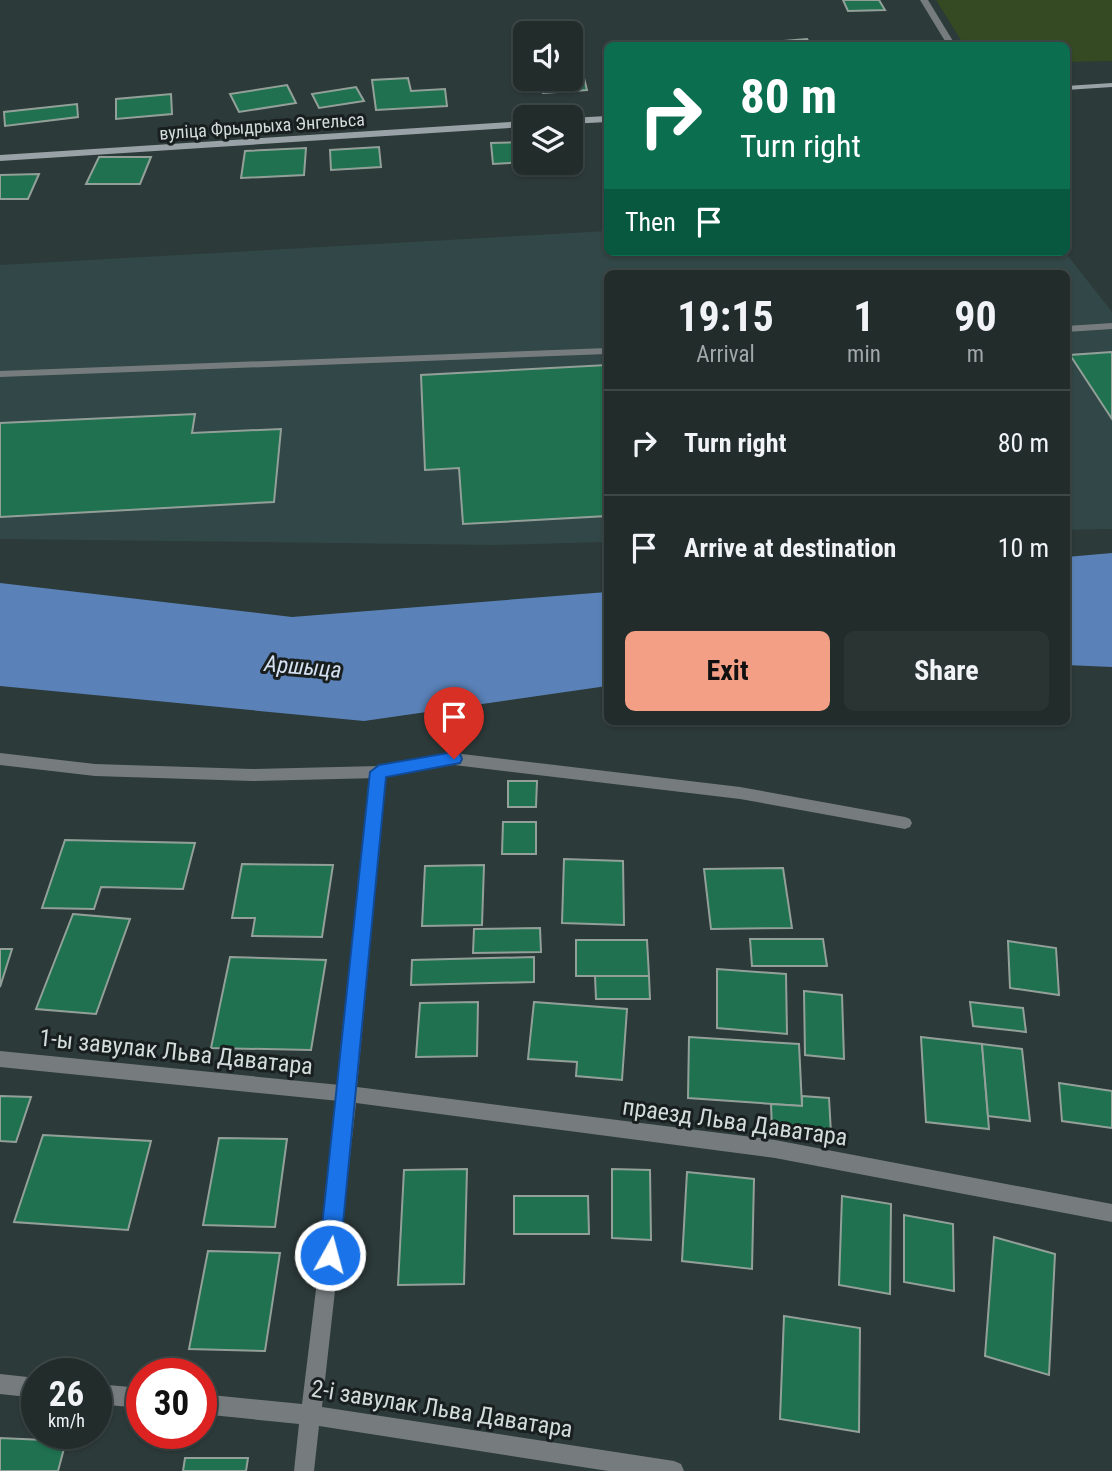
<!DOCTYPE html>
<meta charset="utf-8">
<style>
:root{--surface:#212c2b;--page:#293433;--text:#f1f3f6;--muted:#a2a7a9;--line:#3e4847;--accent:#f39f86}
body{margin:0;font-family:"Roboto Condensed",sans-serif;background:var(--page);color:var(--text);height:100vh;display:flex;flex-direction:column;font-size:26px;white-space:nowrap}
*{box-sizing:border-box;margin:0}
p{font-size:23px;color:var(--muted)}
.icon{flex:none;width:38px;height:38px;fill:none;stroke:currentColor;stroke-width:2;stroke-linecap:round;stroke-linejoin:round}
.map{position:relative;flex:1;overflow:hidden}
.side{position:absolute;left:604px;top:270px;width:466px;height:455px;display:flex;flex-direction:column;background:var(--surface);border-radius:10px;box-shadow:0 2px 5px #0004,0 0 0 2px var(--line)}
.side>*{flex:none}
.guide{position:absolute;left:604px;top:42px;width:466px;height:214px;border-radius:10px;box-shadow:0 2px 5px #0004,0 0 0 2px var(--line);background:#0b6e4f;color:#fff;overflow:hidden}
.controls{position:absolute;left:513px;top:21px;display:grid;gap:14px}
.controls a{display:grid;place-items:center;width:70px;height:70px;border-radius:10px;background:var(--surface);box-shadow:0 2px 5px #0004,0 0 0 2px var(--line);font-size:35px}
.speed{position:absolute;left:21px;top:1358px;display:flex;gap:14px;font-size:35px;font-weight:700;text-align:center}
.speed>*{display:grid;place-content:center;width:91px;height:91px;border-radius:50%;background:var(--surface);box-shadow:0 2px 5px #0004,0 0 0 2px var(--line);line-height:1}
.speed small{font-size:18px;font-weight:400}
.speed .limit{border:10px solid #d22;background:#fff;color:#111}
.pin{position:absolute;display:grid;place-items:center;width:60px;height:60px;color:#fff;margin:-72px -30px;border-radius:50% 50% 50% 0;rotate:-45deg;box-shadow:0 0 7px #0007}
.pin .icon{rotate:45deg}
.me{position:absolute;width:77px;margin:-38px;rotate:7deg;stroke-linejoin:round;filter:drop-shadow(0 0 5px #0008)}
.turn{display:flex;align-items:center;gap:24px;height:147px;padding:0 21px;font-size:32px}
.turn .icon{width:91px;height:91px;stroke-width:2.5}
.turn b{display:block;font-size:49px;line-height:60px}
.then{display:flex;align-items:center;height:66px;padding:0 21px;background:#0003;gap:14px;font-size:26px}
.eta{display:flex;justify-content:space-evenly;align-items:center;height:119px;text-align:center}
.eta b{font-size:42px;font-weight:700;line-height:49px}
.primary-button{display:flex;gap:14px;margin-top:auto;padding:14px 21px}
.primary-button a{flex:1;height:80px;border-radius:10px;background:var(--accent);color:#111;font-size:28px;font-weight:700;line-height:80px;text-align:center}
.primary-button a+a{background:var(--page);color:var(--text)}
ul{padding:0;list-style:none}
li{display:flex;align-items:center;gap:21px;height:105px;padding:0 21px;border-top:2px solid var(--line)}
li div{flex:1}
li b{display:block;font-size:26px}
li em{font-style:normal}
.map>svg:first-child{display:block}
.built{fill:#324747}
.green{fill:#354922}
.water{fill:#5a82b8}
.building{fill:#1f7150;stroke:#93a099;stroke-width:2}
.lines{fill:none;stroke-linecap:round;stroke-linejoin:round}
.lane{fill:#767c7e;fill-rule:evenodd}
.street{fill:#767c7e;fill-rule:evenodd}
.secondary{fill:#99a2a6;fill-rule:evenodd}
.route{fill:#1a73e8;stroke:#114b97;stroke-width:2}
.labels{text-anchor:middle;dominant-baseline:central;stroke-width:6;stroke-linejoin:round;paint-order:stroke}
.far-street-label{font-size:18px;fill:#d3dbdb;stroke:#191f1f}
.water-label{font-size:23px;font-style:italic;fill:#d6e2f2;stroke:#191f1f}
.near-street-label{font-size:24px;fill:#d3dbdb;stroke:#191f1f}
</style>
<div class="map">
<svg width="1112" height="1471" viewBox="0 0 1112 1471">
<rect width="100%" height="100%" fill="#2c3a39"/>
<path class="built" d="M607 231V252H1065L1112 312V529L1066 530V273H607V542L494 545 0 539V265Z"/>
<path class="green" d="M936 0H1112V61L1066 62V46L964 45Z"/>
<g class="water">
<path d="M1112 553V667L1066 665V557Z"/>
<path d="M0 583 292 617 607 592V686L364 721 0 686Z"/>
</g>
<g class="building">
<path d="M843 0H879L885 10 848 11Z"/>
<path d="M807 39 812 46 760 43Z"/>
<path d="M570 70H582L587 90 543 93 540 79H570Z"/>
<path d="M408 78 411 91 445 89 447 106 376 110 372 80Z"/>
<path d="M287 85 296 103 239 112 230 94Z"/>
<path d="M356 87 364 101 319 108 312 94Z"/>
<path d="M171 94 172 114 116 119V99Z"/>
<path d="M77 104 78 117 5 126 4 112Z"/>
<path d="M525 142V162L493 164 491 143Z"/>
<path d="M379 147 381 167 331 170 330 150Z"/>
<path d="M306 148 304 175 241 178 245 151Z"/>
<path d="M99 157H151L140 184H86Z"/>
<path d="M39 174 28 199H0V175Z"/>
<path d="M1112 352V419L1070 355Z"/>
<path d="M607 365V516L463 524 459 468 425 470 421 375Z"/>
<path d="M195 414 192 433 281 429 274 502 0 517V423Z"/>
<path d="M508 781H537L536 807H508Z"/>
<path d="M503 822H536V854H502Z"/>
<path d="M65 840 195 843 183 889 101 887 94 909 42 908Z"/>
<path d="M564 859 623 861 624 925 562 923Z"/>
<path d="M242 864 333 865 322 937 252 936 255 918H232Z"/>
<path d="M484 865 482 925 422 926 425 866Z"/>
<path d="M783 868 792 928 711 929 704 869Z"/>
<path d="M73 914 130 919 96 1014 36 1009Z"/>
<path d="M540 928 541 952 473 953 474 929Z"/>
<path d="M750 939H823L827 966H752Z"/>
<path d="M576 940H647L649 976H576Z"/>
<path d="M1008 941 1056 948 1059 995 1010 988Z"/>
<path d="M0 949H12L0 987Z"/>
<path d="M230 957 326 960 311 1050 211 1048Z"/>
<path d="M534 957V982L411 985 412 960Z"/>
<path d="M717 969 786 974 787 1034 717 1028Z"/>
<path d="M595 976H649L650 999H596Z"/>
<path d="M804 991 842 995 844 1059 805 1055Z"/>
<path d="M478 1002 477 1056 416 1057 420 1003Z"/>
<path d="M534 1002 627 1009 622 1080 576 1076 577 1062 528 1059Z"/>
<path d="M970 1002 1023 1008 1026 1032 973 1026Z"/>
<path d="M689 1037 799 1044 802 1106 688 1098Z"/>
<path d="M921 1037 982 1044 989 1129 926 1122Z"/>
<path d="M982 1044 1022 1049 1030 1121 988 1116Z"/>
<path d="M1059 1083 1112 1091V1128L1062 1121Z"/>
<path d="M0 1096 31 1097 16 1142 0 1141Z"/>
<path d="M802 1096 829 1098 831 1133 772 1129 771 1104 802 1106Z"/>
<path d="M43 1135 151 1141 128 1230 14 1222Z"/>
<path d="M219 1138 287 1139 275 1227 203 1225Z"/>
<path d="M467 1169 464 1284 398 1285 404 1170Z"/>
<path d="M612 1169 650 1170 651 1240 612 1238Z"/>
<path d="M687 1172 754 1179 752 1269 682 1261Z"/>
<path d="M514 1196H588L589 1234H514Z"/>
<path d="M842 1196 891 1204 890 1294 839 1285Z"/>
<path d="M904 1215 953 1224 954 1291 904 1282Z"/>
<path d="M994 1237 1055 1254 1049 1375 985 1356Z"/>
<path d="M208 1251 280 1253 265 1351 189 1349Z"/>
<path d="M784 1316 860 1328 859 1432 780 1419Z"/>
<path d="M0 1438 66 1441 58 1471H0Z"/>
<path d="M185 1458H248L246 1471H183Z"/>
</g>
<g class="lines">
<g class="lane">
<path d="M920 0H928L956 46H948Z"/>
<path d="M1112 323V329L1066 332V326Z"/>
<path d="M607 348V354L0 377V371Z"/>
<path d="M0 753 95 764 252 769 379 766 454 753 740 787 905 817 910 819 912 823 910 827 905 829 740 799 454 765 379 778 252 781 95 776 0 765Z"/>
</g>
<g class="street">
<path d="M379 766 384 768 386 772 357 1087 775 1140 1112 1204V1222L775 1158 356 1103 322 1407 674 1461 681 1464 684 1471H608L319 1426 314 1471H294L299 1424 201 1414V1394L302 1404 339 1101 0 1067V1051L340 1085 372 772 374 768Z"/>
<path d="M0 1374 37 1378V1398L0 1394Z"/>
<path d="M96 1384 142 1388V1408L96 1404Z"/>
</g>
<g class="secondary">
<path d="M1112 83V87L1066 90V86Z"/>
<path d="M607 116V122L570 124V118Z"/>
<path d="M525 121V127L0 161V155Z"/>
</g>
</g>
<path class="route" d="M454 752 460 754 462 759 460 763 386 777 340 1255 337 1262 330 1265 322 1262 319 1255 370 772 379 765Z"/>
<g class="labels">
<g class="far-street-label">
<text transform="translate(262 126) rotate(-4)">вуліца Фрыдрыха Энгельса</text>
</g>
<g class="water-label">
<text transform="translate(303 667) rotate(5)">Аршыца</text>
</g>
<g class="near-street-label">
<text transform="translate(176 1052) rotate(6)">1-ы завулак Льва Даватара</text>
<text transform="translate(735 1122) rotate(8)">праезд Льва Даватара</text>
<text transform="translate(442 1409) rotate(9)">2-і завулак Льва Даватара</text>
</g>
</g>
</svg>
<div class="controls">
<a><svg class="icon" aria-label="sound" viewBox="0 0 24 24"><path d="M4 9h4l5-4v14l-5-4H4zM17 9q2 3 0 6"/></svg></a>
<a><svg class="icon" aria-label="layers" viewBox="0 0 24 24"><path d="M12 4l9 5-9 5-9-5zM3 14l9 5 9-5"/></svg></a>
</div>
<div class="speed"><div>26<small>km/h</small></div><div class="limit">30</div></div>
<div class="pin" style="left:454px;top:759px;background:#d93025"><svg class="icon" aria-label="arrive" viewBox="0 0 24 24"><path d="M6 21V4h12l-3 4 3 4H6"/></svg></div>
<svg class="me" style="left:330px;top:1255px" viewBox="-20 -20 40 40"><circle r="17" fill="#1a73e8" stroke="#fff" stroke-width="3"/><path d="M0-11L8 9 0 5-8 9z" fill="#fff"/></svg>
<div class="guide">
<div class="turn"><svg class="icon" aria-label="right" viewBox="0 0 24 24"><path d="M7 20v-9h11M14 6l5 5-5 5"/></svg><div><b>80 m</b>Turn right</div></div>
<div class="then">Then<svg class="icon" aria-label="arrive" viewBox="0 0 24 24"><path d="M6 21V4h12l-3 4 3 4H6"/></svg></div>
</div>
<section class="side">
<div class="eta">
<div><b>19:15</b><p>Arrival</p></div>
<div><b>1</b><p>min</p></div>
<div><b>90</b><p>m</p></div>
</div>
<ul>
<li><svg class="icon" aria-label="right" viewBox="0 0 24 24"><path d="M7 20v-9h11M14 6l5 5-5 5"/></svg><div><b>Turn right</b></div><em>80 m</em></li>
<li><svg class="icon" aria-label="arrive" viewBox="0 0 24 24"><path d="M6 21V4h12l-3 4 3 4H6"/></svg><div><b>Arrive at destination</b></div><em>10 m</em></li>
</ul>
<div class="primary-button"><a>Exit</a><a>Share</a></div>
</section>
</div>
